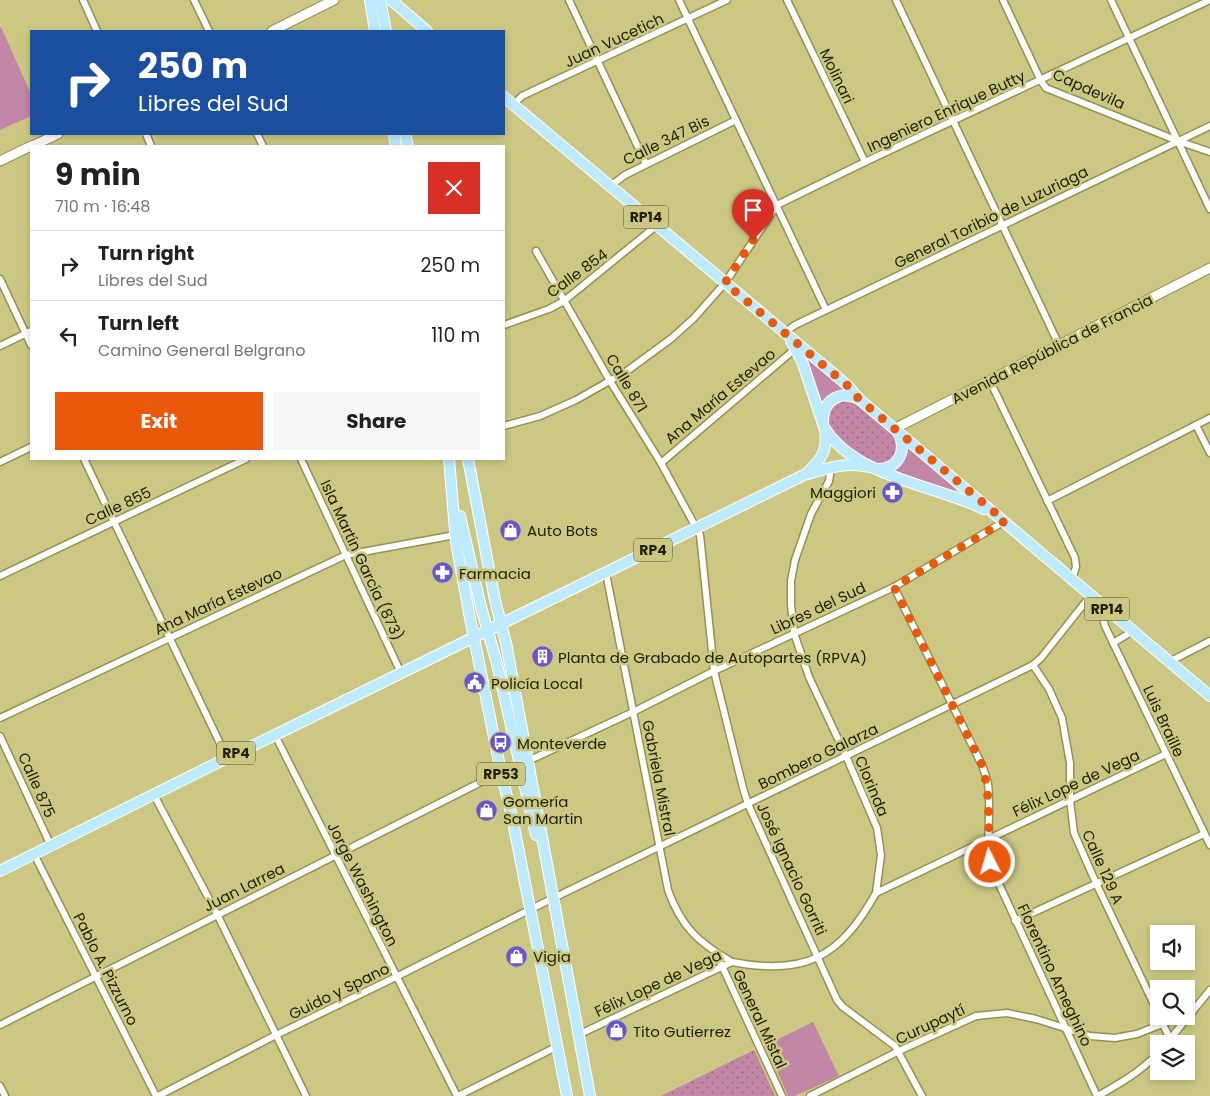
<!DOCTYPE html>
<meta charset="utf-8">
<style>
:root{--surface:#fff;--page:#f6f6f6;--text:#222;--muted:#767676;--line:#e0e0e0;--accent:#ea580c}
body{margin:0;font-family:Poppins,sans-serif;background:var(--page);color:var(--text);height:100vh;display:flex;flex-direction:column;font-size:19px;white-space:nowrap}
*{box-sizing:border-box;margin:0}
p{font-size:16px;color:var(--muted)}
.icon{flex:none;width:28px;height:28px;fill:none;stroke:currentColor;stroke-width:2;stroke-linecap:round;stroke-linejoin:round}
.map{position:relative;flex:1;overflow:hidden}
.drawer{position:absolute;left:30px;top:145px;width:475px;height:315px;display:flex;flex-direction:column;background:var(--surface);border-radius:0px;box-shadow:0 2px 8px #0003}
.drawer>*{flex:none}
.hud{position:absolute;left:30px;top:30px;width:475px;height:105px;border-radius:0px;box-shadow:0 2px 8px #0003;background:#1a4fa0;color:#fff;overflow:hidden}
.buttons{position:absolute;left:1150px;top:925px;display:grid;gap:10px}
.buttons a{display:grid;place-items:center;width:45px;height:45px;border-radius:0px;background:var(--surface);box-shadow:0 2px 8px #0003;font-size:25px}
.pin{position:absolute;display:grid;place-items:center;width:42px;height:42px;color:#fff;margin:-51px -21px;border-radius:50% 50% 50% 0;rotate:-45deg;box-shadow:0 0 5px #0007}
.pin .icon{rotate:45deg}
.me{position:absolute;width:55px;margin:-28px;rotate:355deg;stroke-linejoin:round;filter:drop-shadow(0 0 4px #0008)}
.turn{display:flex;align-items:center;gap:18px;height:105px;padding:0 25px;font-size:22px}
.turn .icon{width:65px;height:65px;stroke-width:2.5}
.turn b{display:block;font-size:35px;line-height:42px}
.round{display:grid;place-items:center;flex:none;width:52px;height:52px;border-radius:0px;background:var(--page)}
.headline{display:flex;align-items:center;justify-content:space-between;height:85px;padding:0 25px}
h1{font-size:30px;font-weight:700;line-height:38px}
.action{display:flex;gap:10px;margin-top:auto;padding:10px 25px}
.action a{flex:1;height:58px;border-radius:0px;background:var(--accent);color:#fff;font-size:20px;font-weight:700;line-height:58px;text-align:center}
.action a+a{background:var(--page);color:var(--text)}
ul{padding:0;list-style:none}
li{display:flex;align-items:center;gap:15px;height:70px;padding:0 25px;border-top:1px solid var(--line)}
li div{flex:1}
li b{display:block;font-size:19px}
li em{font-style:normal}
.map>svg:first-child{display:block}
.grass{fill:#c286a7}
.park{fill:url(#park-dots)}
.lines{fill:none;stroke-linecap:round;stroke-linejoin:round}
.minor-casing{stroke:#95914e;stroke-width:9}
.secondary-casing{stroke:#95914e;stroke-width:11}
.primary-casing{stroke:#fff;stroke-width:12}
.minor{stroke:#fff;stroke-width:6}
.secondary{stroke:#fff;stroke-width:9}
.primary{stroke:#bdeafc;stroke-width:10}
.route{stroke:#ea580c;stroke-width:9;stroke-dasharray:0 16.2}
.labels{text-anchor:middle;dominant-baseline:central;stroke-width:5;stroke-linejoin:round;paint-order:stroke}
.shield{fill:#ccc884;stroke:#54522a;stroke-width:1}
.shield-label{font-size:14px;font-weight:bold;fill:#211f03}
.street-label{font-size:15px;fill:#211f03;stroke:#ccc884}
.poi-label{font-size:15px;fill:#211f03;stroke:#ccc884;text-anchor:start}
</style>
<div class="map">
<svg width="1210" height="1096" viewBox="0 0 1210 1096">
<defs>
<pattern id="park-dots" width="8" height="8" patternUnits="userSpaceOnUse" patternTransform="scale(1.25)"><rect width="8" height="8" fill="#c286a7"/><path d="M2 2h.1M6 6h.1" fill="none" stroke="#9d6d86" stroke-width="1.8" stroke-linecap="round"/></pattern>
</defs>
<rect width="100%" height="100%" fill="#ccc884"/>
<g class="grass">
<path d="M1 27 31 94V116L0 130V28Z"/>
<path d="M809 359 846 390 824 406 807 363V360Z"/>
<path d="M907 446 956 489 954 493 889 470Z"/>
<path d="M813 1022 839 1076 795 1096H788L766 1045Z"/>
</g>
<g class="park">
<path d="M840 401H852L896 436 898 452 891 462C888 463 884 465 880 465 870 466 860 456 853 450 838 439 809 415 840 401Z"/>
<path d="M754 1050 775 1096H661Z"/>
</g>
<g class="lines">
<defs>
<g id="minor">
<path d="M83 0 97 31"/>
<path d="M194 0 209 31"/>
<path d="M569 0 646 164"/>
<path d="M679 0 826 310"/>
<path d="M787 0 865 162"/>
<path d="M896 0 1059 345"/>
<path d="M1003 0 1041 81 1046 88 1178 141 1210 152"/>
<path d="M1111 0 1210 209"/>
<path d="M513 105 522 96 727 0"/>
<path d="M146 134 151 146"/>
<path d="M257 134 263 146"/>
<path d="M609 187 625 175 736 120"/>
<path d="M536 251 610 381 661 463 700 535 714 671 743 788 748 804 837 1000 843 1007 895 1046 922 1096"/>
<path d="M0 279 31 345"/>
<path d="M504 325 549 309 564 301 656 226"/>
<path d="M784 333 795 325 1210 126"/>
<path d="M0 346 31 331"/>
<path d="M990 381 1075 558 1076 567 1072 579"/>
<path d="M1196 425 1210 453"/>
<path d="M504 426 540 416 576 400 627 371 672 338 694 318 725 283 777 205 865 162 1210 0"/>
<path d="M84 459 227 758"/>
<path d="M301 459 401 673"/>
<path d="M0 462 31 447"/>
<path d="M661 463 795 349"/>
<path d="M831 468 829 481 811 514 795 560 791 581V605L794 633 809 677 846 756 877 828 881 855 876 893"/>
<path d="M1047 501 1210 418"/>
<path d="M606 573 668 890C681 927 699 943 732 962"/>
<path d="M0 576 246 459"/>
<path d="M894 587 982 765C984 771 987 778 988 784 992 813 984 843 993 871L1097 1096"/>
<path d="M1103 605 1102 615 1105 626 1210 845"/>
<path d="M1113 643 1133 631"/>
<path d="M1169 662 1210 641"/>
<path d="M1033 665 1049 689 1062 718 1070 763V800L1074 833 1096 883 1159 1015"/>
<path d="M0 718 346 555 455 535"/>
<path d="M275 735 457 1096"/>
<path d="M0 736 51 846"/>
<path d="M528 761 633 712 714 671 894 587 1005 521"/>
<path d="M154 795 217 914 306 1096"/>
<path d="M34 854 156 1096"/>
<path d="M1015 921 1204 834"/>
<path d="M716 953 782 1096"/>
<path d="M1162 1022 1170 1039"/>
<path d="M0 1025 501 772"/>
<path d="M578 1035 732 962C806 976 840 957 876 893L1166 754"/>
<path d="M1166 1044 1210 990"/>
<path d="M0 1086 5 1096"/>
<path d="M158 1096 276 1035 396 977 531 909 1033 665 1041 658 1091 595"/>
<path d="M458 1096 558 1046"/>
<path d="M810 1096 899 1051 976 1016 1007 1013 1036 1019 1090 1036 1115 1038 1137 1034 1182 1016"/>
<path d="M1098 1096C1119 1084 1142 1071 1159 1052"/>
</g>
<g id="secondary">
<path d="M272 31 334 0"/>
<path d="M32 146 58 134"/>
<path d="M0 161 31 146"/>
<path d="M894 429 1210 268"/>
</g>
<g id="primary">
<path d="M370 0 375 31"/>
<path d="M380 0 386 31"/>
<path d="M391 0 427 31"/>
<path d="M504 97 815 358 847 385 859 399 1210 696"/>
<path d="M394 134 396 146"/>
<path d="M405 134 408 146"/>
<path d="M791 341 802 361 824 427C854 477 935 485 984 509"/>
<path d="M823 421C823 400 840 390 859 399"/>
<path d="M449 459 456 542 469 613 501 772 512 817 567 1096"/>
<path d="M468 459 495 600 506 643 590 1096"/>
<path d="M878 469C898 469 907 451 899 434"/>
<path d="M807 473C822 459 828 450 825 429"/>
<path d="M460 516 481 607 496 660 536 835"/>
<path d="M0 871 227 758 275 735 804 475C826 469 846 461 869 467"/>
</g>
</defs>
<use href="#minor" class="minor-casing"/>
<use href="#secondary" class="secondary-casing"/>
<use href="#primary" class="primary-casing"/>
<use href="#minor" class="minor"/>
<use href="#secondary" class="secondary"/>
<use href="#primary" class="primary"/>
</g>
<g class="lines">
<path class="route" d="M753 240 725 283 847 385 859 399 871 409 1005 521 894 587 982 765C992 798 987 829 990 862"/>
</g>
<defs>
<symbol id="pharmacy-disc" viewBox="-11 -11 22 22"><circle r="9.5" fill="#6755ce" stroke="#ccc884"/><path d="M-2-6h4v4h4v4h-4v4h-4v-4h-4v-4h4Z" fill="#fff"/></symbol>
<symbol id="shop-disc" viewBox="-11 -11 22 22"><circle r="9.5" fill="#6755ce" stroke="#ccc884"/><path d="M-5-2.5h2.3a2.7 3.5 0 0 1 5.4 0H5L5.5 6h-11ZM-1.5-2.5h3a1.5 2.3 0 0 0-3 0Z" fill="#fff"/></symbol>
<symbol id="building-disc" viewBox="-11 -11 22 22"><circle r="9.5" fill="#6755ce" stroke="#ccc884"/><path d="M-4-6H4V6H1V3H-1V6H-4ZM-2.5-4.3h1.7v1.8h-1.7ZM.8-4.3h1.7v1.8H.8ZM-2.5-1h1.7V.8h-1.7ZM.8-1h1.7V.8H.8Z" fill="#fff"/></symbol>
<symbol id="civic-disc" viewBox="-11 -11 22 22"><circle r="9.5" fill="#6755ce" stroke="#ccc884"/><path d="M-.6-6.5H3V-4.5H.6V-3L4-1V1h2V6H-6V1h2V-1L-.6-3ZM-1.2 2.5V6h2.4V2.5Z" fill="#fff"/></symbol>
<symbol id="bus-disc" viewBox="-11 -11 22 22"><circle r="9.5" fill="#6755ce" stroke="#ccc884"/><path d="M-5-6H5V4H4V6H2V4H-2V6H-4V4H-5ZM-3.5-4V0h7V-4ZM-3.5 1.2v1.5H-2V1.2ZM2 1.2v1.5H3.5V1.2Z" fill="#fff"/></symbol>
</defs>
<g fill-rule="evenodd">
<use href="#pharmacy-disc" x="880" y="480" width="25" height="25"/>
<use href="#shop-disc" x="498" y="518" width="25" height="25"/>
<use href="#pharmacy-disc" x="430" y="560" width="25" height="25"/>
<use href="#building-disc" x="530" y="644" width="25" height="25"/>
<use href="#civic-disc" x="462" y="670" width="25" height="25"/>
<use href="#bus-disc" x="488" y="730" width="25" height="25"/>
<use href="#shop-disc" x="474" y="798" width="25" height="25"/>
<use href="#shop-disc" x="504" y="944" width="25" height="25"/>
<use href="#shop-disc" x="604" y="1018" width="25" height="25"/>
</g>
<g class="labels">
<g class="shield">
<rect x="623.5" y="205.5" width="45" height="23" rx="4"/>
<rect x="634" y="538.5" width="38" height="23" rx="4"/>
<rect x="1084.5" y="597.5" width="45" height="23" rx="4"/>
<rect x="217" y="741.5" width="38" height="23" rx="4"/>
<rect x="477" y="762.5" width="48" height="23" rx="4"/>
</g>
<g class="shield-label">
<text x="646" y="217">RP14</text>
<text x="653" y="550">RP4</text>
<text x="1107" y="609">RP14</text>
<text x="236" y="753">RP4</text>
<text x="501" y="774">RP53</text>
</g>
<g class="street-label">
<text transform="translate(614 40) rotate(-25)">Juan Vucetich</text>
<text transform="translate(837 76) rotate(64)">Molinari</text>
<text transform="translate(1089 89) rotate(24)">Capdevila</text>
<text transform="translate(946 111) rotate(-25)">Ingeniero Enrique Butty</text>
<text transform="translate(666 140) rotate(-26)">Calle 347 Bis</text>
<text transform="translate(991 217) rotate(-26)">General Toribio de Luzuriaga</text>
<text transform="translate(577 273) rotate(-36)">Calle 854</text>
<text transform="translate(1052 349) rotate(-27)">Avenida República de Francia</text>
<text transform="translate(627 383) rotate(59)">Calle 871</text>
<text transform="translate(720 396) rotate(-40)">Ana María Estevao</text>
<text transform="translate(118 506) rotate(-25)">Calle 855</text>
<text transform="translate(362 560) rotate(65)">Isla Martín García (873)</text>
<text transform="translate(218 601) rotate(-25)">Ana María Estevao</text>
<text transform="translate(818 608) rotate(-25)">Libres del Sud</text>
<text transform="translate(1164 721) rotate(65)">Luis Braille</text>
<text transform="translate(818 756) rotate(-26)">Bombero Galarza</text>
<text transform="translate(659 778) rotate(79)">Gabriela Mistral</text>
<text transform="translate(1076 783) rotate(-25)">Félix Lope de Vega</text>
<text transform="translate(37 785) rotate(66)">Calle 875</text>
<text transform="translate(872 786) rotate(67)">Clorinda</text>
<text transform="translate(1103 867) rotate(66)">Calle 129 A</text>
<text transform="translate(792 869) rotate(65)">José Ignacio Gorriti</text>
<text transform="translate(363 884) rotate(63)">Jorge Washington</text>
<text transform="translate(244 887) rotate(-27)">Juan Larrea</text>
<text transform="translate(106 969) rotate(63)">Pablo A. Pizzurno</text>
<text transform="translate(1055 975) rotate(65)">Florentino Ameghino</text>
<text transform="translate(658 983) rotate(-25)">Félix Lope de Vega</text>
<text transform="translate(339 991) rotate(-26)">Guido y Spano</text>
<text transform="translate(760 1019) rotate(65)">General Mistal</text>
<text transform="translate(930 1024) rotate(-25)">Curupaytí</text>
</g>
<g class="poi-label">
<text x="876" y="492" text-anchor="end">Maggiori</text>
<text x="527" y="530">Auto Bots</text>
<text x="459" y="573">Farmacia</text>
<text x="558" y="657">Planta de Grabado de Autopartes (RPVA)</text>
<text x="491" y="683">Policía Local</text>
<text x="517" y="743">Monteverde</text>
<text x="503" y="801">Gomería<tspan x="503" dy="17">San Martin</tspan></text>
<text x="533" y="956">Vigia</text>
<text x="633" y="1031">Tito Gutierrez</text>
</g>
</g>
</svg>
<div class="buttons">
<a><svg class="icon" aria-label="sound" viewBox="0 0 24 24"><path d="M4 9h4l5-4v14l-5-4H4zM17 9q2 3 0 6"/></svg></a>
<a><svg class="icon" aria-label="search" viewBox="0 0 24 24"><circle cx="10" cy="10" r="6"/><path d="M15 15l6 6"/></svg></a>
<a><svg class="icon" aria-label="layers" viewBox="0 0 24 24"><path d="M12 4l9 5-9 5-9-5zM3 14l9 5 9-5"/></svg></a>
</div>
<div class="pin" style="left:753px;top:240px;background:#d93025"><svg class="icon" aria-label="arrive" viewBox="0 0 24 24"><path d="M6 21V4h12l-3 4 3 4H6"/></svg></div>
<svg class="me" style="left:990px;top:862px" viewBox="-20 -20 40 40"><circle r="17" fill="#ea580c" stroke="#fff" stroke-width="3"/><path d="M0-11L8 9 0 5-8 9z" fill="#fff"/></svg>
<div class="hud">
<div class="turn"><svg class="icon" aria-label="right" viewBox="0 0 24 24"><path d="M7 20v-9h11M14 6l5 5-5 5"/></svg><div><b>250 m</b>Libres del Sud</div></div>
</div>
<section class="drawer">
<div class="headline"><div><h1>9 min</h1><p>710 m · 16:48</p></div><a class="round" style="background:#d93025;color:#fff"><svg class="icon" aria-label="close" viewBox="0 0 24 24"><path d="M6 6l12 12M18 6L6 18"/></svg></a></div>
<ul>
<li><svg class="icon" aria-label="right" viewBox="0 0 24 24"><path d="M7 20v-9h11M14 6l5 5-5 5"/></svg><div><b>Turn right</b><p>Libres del Sud</p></div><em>250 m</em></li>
<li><svg class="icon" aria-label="left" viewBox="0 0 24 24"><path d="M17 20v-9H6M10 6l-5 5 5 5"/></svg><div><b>Turn left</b><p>Camino General Belgrano</p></div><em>110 m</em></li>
</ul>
<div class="action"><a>Exit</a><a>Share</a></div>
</section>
</div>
